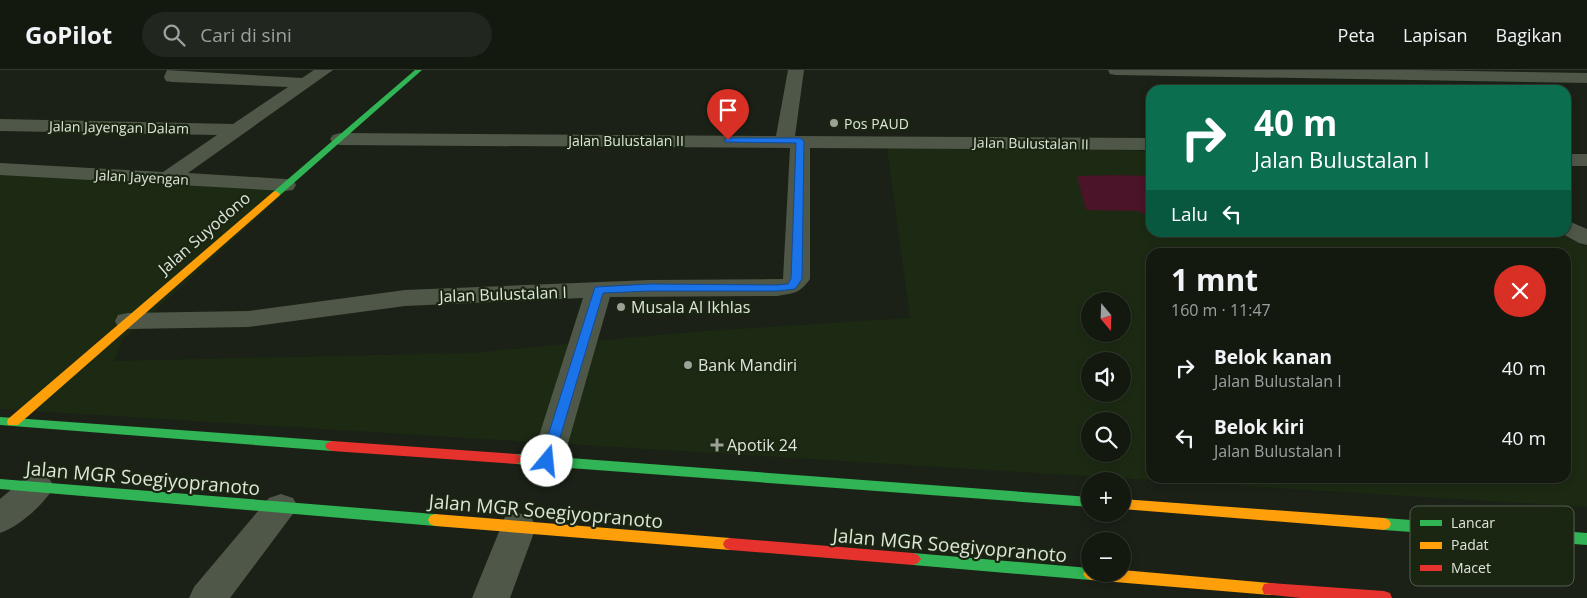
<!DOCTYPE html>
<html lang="id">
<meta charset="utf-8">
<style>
:root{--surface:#141910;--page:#21261e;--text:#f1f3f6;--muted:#9da09f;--line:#333830}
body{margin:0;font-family:"Open Sans",sans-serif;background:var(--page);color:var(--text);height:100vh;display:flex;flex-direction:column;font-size:19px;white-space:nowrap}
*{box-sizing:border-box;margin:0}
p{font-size:16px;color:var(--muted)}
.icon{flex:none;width:28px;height:28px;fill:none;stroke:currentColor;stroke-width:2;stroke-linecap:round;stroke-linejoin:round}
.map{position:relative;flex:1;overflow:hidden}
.sheet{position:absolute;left:1146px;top:178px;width:425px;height:235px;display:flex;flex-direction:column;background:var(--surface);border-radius:15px;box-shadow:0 2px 8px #0003,0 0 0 1px var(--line)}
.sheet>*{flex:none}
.guide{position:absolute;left:1146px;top:15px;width:425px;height:152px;border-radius:15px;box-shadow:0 2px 8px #0003,0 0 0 1px var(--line);background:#0b6e4f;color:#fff;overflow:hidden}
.needle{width:32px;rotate:161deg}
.tools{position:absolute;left:1081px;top:222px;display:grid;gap:10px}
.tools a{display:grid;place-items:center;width:50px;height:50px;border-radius:50%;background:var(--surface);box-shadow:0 2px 8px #0003,0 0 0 1px var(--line);font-size:25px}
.pin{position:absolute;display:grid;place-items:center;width:42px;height:42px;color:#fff;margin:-51px -21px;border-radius:50% 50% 50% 0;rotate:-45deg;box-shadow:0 0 5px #0007}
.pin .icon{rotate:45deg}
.me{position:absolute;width:55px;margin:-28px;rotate:17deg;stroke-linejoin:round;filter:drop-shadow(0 0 4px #0008)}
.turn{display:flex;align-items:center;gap:18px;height:105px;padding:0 25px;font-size:22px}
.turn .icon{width:65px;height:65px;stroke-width:2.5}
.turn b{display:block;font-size:35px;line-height:42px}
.then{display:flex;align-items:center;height:48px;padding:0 25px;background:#0003;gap:10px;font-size:19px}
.round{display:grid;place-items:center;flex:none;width:52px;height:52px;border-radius:26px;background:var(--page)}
.overview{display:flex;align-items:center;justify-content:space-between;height:85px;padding:0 25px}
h1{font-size:30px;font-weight:700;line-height:38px}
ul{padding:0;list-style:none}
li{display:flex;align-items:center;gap:15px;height:70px;padding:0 25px}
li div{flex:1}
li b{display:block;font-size:19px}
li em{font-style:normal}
header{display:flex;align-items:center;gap:30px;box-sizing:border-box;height:70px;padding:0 25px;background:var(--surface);border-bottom:1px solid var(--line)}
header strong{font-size:24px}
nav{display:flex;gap:28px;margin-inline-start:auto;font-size:18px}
.search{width:350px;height:45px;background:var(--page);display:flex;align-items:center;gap:12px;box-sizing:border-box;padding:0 18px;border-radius:28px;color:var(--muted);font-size:19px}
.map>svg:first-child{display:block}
.built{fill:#1c2a13;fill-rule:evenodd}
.green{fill:#4b1428}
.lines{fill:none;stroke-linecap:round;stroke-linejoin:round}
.street{fill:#4f5848;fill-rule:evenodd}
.fast{fill:#30b455;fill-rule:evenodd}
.slow{fill:#ff9f0a;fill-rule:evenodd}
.jam{fill:#e5322d;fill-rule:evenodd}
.route{fill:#1a73e8;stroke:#114b97}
.poi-dot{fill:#9aa195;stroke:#1a2512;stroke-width:2}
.labels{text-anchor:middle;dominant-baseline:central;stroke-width:4.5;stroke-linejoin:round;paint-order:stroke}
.far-poi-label{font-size:14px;fill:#dee6da;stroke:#1a2512;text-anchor:start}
.far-street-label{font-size:14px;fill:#dee6da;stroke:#1a2512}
.street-label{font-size:16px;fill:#dee6da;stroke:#1a2512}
.poi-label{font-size:16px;fill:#dee6da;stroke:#1a2512;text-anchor:start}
.near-street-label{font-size:19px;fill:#dee6da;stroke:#1a2512}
.key{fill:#1a2512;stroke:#555f4e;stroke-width:1}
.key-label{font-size:14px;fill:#dee6da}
</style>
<header>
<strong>GoPilot</strong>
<div class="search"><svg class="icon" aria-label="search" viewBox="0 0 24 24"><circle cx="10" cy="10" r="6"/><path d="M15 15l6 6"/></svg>Cari di sini</div>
<nav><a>Peta</a><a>Lapisan</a><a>Bagikan</a></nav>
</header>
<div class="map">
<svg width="1587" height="528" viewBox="0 0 1587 528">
<rect width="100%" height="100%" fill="#1b2116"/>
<path class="built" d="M887 77 1151 81V162L1559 163 1587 177V437L0 339V103L289 119 122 270 114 291 472 283 690 262 910 248ZM1151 182H1566V408H1151ZM1090 231H1122V264H1090ZM1090 291H1122V324H1090ZM1090 351H1122V384H1090Z"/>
<path class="green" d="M1117 105 1151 106V146L1138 141 1086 140 1077 106Z"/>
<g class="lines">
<g class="street">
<path d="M167 0 302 8 314 0H333L188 103 285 109 293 110 296 115 293 120 285 121 0 105V93L163 102 217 65 0 61V49L233 54 288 17 172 12 166 11 164 7Z"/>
<path d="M788 0H804L795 66 1151 68V80L810 78V209C799 224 794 223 777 226L610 227 563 391 559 399 547 403 535 399 531 391 583 228 405 236 248 257 128 259 118 257 115 251 118 245 128 243 248 241 405 220 650 210 783 209 790 78 340 75 333 73 330 69 333 65 340 63 776 66Z"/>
<path d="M1108 0H1412L1587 3V13L1116 5 1110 4Z"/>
<rect x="1566" y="84" width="21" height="12"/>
<path d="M1566 150 1587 159V175L1579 173 1559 162H1566Z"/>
<path d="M37 404 49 408 54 417C44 434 19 457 0 463V429L25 408Z"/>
<path d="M281 424 293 428 298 437 230 528H189L194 517 269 428Z"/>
<path d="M518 443 531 447 536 457 510 528H472L505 447Z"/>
</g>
<g class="fast">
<path d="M415 0H422L279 126H273V122Z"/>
<path d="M0 347 332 371 337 373 339 376 337 379 332 381 0 355Z"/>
<path d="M516 384 1090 427V437L516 394 511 392 509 389 511 386Z"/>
<path d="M0 409 435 444 440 446 442 450 440 454 435 456 0 419Z"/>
<path d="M1384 448 1587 463V475L1384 460 1379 458 1377 454 1379 450Z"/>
<path d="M913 483 1090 498V504H1098L1095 508 1090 510 913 495 908 493 905 489 908 485Z"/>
</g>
<g class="slow">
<path d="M276 121 280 124 279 126 18 355H8L7 352 8 349 273 122Z"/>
<path d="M1122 429 1384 448 1389 450 1391 454 1389 458 1384 460 1122 439Z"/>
<path d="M435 444 730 468 735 470 737 474 735 478 730 480 435 456 430 454 428 450 430 446Z"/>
<path d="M1090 498V504H1122V500L1270 513 1276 514 1278 519 1276 524 1270 525 1091 510 1086 508 1083 504 1086 500Z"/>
</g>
<g class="jam">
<path d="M332 371 516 384 521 386 523 389 521 392 516 394 332 381 327 379 325 376 327 373Z"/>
<path d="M730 468 913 483 918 485 921 489 918 493 913 495 730 480 725 478 723 474 725 470Z"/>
<path d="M1270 513 1384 521 1390 523 1392 528H1301L1264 524 1262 519 1264 514Z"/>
</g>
</g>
<path class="route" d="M728 68H800L804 71 802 209 795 219 777 221H650L603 223 553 391 551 395H542L540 391 595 217 650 214 777 215 788 214 791 209 796 73 725 72V69Z"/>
<g class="poi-dot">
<circle cx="834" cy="53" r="5"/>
<circle cx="621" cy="237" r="5"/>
<circle cx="688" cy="295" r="5"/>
<path d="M714.5 367.5h5v5h5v5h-5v5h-5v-5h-5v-5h5z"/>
</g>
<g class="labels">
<g class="far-poi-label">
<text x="844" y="53">Pos PAUD</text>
</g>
<g class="far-street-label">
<text transform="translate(119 57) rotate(1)">Jalan Jayengan Dalam</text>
<text x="626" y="70">Jalan Bulustalan II</text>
<text transform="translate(1031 73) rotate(1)">Jalan Bulustalan II</text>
<text transform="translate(142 107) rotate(3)">Jalan Jayengan</text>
</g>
<g class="street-label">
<text transform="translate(204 163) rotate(-41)">Jalan Suyodono</text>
<text transform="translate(503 224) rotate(-2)">Jalan Bulustalan I</text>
</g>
<g class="poi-label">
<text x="631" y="237">Musala Al Ikhlas</text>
<text x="698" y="295">Bank Mandiri</text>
<text x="727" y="375">Apotik 24</text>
</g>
<g class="near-street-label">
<text transform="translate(143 408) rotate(5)">Jalan MGR Soegiyopranoto</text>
<text transform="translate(546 441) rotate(5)">Jalan MGR Soegiyopranoto</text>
<text transform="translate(950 475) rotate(5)">Jalan MGR Soegiyopranoto</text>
</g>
</g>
<rect x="1410" y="436" width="164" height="80" rx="8" class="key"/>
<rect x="1420" y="450" width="22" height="6" fill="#30b455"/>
<rect x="1420" y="472" width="22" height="7" fill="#ff9f0a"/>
<rect x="1420" y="495" width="22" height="6" fill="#e5322d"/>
<g class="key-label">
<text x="1451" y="458">Lancar</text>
<text x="1451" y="480">Padat</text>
<text x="1451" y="503">Macet</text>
</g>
</svg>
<div class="tools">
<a><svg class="needle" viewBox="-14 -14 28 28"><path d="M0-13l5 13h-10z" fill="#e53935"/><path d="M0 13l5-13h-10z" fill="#9da09f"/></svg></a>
<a><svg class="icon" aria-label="sound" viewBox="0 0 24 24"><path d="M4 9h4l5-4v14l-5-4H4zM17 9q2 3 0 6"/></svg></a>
<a><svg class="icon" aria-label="search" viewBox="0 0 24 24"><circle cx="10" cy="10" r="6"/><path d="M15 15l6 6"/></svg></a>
<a>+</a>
<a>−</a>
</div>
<div class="pin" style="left:728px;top:70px;background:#d93025"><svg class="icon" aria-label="arrive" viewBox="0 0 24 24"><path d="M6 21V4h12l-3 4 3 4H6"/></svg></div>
<svg class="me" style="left:547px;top:391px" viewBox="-20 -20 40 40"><circle r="19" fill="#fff"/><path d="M0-13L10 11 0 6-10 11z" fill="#1a73e8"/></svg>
<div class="guide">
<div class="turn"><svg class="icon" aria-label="right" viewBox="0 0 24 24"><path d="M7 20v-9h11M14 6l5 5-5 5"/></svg><div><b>40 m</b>Jalan Bulustalan I</div></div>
<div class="then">Lalu<svg class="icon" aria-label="left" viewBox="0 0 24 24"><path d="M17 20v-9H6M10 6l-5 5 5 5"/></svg></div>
</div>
<section class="sheet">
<div class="overview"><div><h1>1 mnt</h1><p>160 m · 11:47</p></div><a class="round" style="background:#d93025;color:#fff"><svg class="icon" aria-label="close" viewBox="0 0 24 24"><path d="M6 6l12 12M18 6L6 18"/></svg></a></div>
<ul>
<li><svg class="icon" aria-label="right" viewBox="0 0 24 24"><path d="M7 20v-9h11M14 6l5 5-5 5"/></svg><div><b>Belok kanan</b><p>Jalan Bulustalan I</p></div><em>40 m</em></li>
<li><svg class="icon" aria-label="left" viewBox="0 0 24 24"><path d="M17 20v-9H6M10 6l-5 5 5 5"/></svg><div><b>Belok kiri</b><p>Jalan Bulustalan I</p></div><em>40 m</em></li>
</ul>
</section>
</div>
